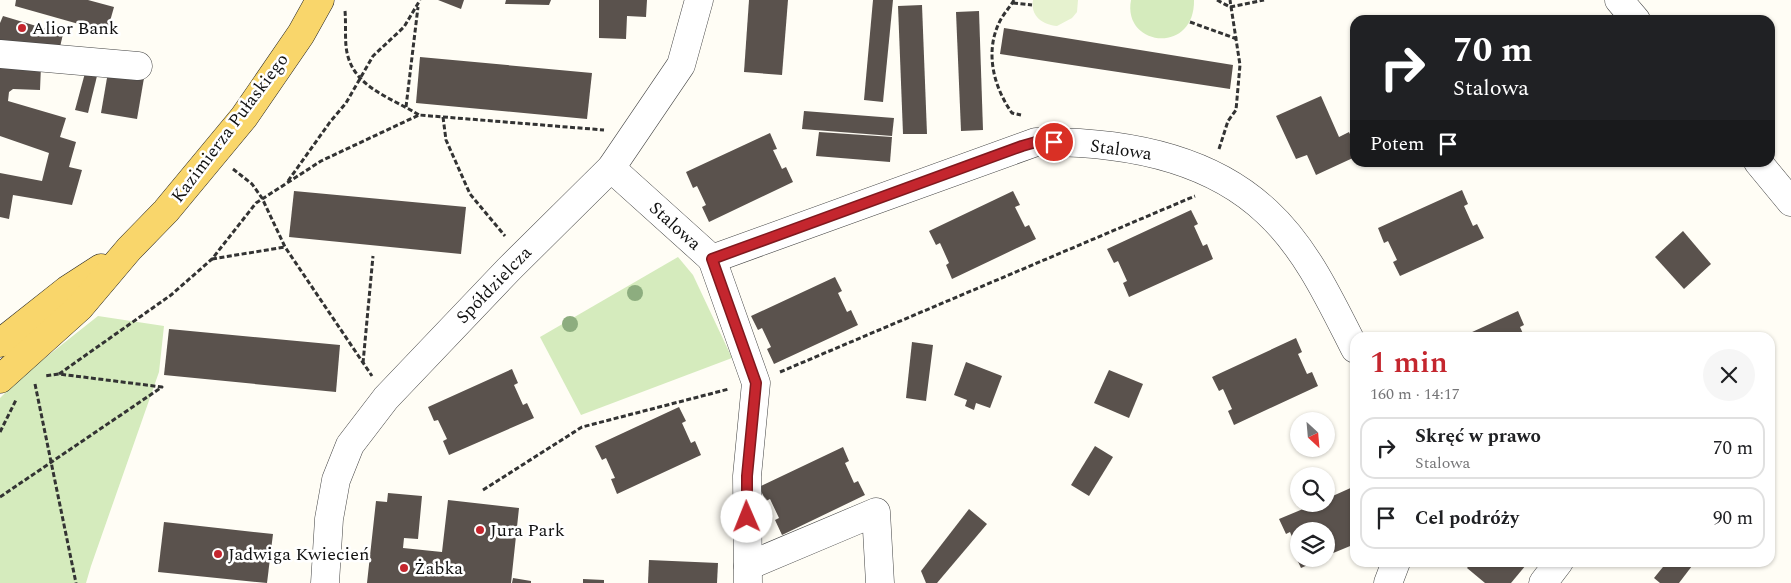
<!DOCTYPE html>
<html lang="pl">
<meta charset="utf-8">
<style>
:root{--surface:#fff;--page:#f6f6f6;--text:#202124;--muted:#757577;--line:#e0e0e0;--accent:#c4262e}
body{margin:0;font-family:Spectral,serif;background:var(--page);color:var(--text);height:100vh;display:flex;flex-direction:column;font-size:19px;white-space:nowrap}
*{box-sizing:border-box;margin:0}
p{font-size:16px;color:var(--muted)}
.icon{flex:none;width:28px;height:28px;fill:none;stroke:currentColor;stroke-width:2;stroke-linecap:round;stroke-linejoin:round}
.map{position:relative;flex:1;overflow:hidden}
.details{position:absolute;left:1350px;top:332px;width:425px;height:235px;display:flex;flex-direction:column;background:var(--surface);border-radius:15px;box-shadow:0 1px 4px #0004}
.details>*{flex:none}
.guide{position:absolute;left:1350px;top:15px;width:425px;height:152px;border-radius:15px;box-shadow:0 1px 4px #0004;background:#202124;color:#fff;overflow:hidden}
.needle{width:32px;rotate:154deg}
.tools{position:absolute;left:1290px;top:412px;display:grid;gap:10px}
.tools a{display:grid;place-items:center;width:45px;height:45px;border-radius:50%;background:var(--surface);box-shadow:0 1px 4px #0004;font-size:25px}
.pin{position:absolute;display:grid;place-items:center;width:42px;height:42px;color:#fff;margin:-21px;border:2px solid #fff;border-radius:50%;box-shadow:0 1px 5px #0007}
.me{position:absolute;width:55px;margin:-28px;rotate:359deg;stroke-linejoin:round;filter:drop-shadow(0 0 4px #0008)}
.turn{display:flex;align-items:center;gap:18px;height:105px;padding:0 20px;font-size:22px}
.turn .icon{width:65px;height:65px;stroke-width:2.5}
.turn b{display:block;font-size:35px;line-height:42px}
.then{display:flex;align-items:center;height:48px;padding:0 20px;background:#0003;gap:10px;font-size:19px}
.round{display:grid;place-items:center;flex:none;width:52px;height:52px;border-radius:26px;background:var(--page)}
.headline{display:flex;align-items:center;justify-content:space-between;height:85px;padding:0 20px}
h1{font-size:30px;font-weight:600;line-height:38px;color:var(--accent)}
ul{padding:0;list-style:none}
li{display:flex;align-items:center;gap:15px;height:62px;margin:0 10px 8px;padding:0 10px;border:2px solid var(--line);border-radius:15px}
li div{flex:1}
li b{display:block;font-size:19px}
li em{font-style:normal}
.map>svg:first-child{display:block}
.green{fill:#d5ebbd}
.pitch{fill:#e6f2cf}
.building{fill:#5a524d}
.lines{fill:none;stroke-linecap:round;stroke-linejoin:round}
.minor-casing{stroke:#444;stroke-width:29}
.major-casing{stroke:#222;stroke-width:29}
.path{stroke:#333;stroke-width:3;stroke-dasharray:5 2.5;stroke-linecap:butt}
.minor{stroke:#fff;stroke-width:28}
.major{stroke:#f9d66b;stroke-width:28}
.tree{fill:#8dad7f}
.route-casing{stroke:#7f191e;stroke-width:12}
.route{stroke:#c4262e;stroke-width:9}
.poi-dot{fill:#c4262e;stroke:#fff;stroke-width:2}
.labels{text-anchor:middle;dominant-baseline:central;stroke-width:5;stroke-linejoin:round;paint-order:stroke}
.poi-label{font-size:18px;fill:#111;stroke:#fff;text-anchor:start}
.street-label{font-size:18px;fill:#111;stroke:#fff}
</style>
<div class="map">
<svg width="1791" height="583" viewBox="0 0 1791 583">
<rect width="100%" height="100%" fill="#fffdf5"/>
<g class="green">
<path d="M1131 0H1194C1195 55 1122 47 1131 0Z"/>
<path d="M678 257 693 275 732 358 581 415 540 337Z"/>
<path d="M98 316 164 326 159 372 91 566 86 583H0V398L21 377Z"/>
</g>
<path class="pitch" d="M1033 0H1078L1077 12 1072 18 1057 26C1043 25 1030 16 1033 0Z"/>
<g class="building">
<path d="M16 0H88L114 7 107 32 15 6Z"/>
<path d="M438 0H464L461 9Z"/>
<path d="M506 0H551L549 5 505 4Z"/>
<path d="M599 0H647L646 17 627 16 626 39 599 38Z"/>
<path d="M749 0H788L782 75 744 72Z"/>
<path d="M873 0H893L883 102 864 100Z"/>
<path d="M922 5 927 134H903L898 6Z"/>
<path d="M979 11 983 130 961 131 956 12Z"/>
<path d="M3 16 63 34 60 47 0 42V23Z"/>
<path d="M1004 28 1233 65 1230 89 1000 54Z"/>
<path d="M420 57 592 73 587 119 416 103Z"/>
<path d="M0 64 41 66 40 90 13 89 9 92 8 101 66 118 60 137 76 142 69 167 82 170 72 205 13 195 9 219 0 217V173L42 181 49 153 0 136Z"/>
<path d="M108 72 144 78 137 119 101 113Z"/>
<path d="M85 73 97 76 88 113 75 110Z"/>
<path d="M1321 96 1339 137 1349 132 1355 145V157L1316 175 1307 155 1296 159 1276 116Z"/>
<path d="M804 111 894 118 892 136 802 129Z"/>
<path d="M819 132 892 137 890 162 816 156Z"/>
<path d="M770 133 777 149 773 150 782 169 786 167 793 182 709 222 702 207 706 205 697 186 693 188 686 172Z"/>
<path d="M1462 190 1468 204 1464 206 1473 226 1477 224 1484 238 1400 276 1393 262 1397 260 1388 241 1384 243 1378 228Z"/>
<path d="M294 191 466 207 461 254 289 237Z"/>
<path d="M1013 191 1020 205 1015 207 1025 227 1029 225 1036 239 952 279 946 265 949 263 940 243 936 245 929 231Z"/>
<path d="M1191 210 1198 224 1194 226 1203 246 1207 244 1213 259 1129 297 1123 283 1127 281 1118 261 1114 263 1107 249Z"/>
<path d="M1683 231 1711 264 1684 289 1655 257Z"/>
<path d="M835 277 842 291 838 293 847 312 851 310 858 325 774 364 767 349 771 347 762 328 758 330 751 316Z"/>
<path d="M1518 311 1524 325 1520 327 1525 338H1459Z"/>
<path d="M169 329 340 345 336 392 164 375Z"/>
<path d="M1296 338 1302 352 1298 354 1307 374 1312 372 1318 386 1234 425 1228 411 1232 409 1223 389 1219 391 1212 377Z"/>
<path d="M912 342 933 345 926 401 906 398Z"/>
<path d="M966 362 1002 376 990 408 976 403 974 410 965 406 967 400 954 395Z"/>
<path d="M512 369 518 383 514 385 523 405 527 403 534 418 449 455 443 441 447 439 438 420 434 421 428 407Z"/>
<path d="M1109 370 1143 384 1129 418 1094 403Z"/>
<path d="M679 407 686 421 682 423 691 443 695 441 701 455 617 494 611 479 615 478 606 458 602 460 595 446Z"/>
<path d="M1095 446 1113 457 1089 496 1071 485Z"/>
<path d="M843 447 849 461 845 463 854 483 858 481 865 495 782 535 775 520 779 518 770 499 766 501 759 487Z"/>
<path d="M1355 486V544L1326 556V531H1299V559H1321L1301 568 1294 553 1298 551 1290 532 1286 534 1279 519 1315 504H1326V499Z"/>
<path d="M388 493 422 496 418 539 404 538 403 548 442 552 448 500 519 508 511 583H367L376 501 387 502Z"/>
<path d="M969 509 987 524 937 583H926L921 571Z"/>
<path d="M164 522 273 534 267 583 158 572Z"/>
<path d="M649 560 718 563 717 583H648Z"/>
<path d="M1472 562H1523L1526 565 1511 583H1485L1467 568Z"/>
<path d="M1667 562H1695L1679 583H1660L1654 578Z"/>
<path d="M513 578 531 581V583H512Z"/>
<path d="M583 579 604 580V583H583Z"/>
</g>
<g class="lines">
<defs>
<g id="minor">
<path d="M1619 0 1636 20"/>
<path d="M0 54 138 66"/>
<path d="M1758 162 1791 202"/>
<path d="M611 168 712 259 1036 142C1117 141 1206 154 1267 212 1307 249 1331 302 1355 349"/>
<path d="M712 259 756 383 747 476 748 583"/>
<path d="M748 566 876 512 880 583"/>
<path d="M325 583 329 519 336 480 350 445 386 398 509 269 611 168 681 65 699 0"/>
<path d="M1388 583 1396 562"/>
<path d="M1543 583 1559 562"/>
</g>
<g id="major">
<path d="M0 343 67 290 101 268"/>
<path d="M0 379 80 307 129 249 166 211 244 117 301 34 320 0"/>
</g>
</defs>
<use href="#minor" class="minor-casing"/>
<use href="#major" class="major-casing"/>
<g class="path">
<path d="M1014 0C1010 7 1005 12 1001 19 984 50 993 86 1012 113L1021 115"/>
<path d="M1217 0 1230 7 1264 0"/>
<path d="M1013 3 1032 5"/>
<path d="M345 11C346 22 345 35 346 46 350 87 389 96 419 115"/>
<path d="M1190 22 1237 39"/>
<path d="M406 107 418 7"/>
<path d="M443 117 446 140 470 194 505 236"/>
<path d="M1219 149 1228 121 1236 110 1240 65 1230 0"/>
<path d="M233 169 252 184 262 198 285 247 372 376"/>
<path d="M288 181 330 122 346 103 373 56 404 27 420 0"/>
<path d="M212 259 285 247"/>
<path d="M363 363 373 256"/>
<path d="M780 372 1195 196"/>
<path d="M59 374 171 295 212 259 256 203 321 161 419 115 604 130"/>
<path d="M35 384 76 583"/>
<path d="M0 432 16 400"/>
<path d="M483 490 582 427 729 389"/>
<path d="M0 497 162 387 59 374 44 376"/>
</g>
<use href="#minor" class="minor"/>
<use href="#major" class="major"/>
</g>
<g class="tree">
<circle cx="635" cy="293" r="8"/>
<circle cx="570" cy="324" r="8"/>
</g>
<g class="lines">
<defs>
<path id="route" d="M747 517V476L756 383 712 259 1022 146 1036 142H1054"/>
</defs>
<use href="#route" class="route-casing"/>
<use href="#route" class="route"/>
</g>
<g class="poi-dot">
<circle cx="22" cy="28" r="5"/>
<circle cx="480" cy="530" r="5"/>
<circle cx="218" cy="554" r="5"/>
<circle cx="404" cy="568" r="5"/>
</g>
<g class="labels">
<g class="poi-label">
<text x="32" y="28">Alior Bank</text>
<text x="490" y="530">Jura Park</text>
<text x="228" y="554">Jadwiga Kwiecień</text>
<text x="414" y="568">Żabka</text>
</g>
<g class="street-label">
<text transform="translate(230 128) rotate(-53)">Kazimierza Pułaskiego</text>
<text transform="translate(1121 150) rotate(8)">Stalowa</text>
<text transform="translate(675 226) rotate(42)">Stalowa</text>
<text transform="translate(494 285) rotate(-46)">Spółdzielcza</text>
</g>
</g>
</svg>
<div class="tools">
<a><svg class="needle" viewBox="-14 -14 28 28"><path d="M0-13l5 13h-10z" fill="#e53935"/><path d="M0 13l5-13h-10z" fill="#757577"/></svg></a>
<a><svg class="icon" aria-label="search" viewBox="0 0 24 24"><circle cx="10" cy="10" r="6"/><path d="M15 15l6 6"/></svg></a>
<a><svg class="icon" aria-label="layers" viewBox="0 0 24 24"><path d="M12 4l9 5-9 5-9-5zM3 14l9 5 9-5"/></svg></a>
</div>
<div class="pin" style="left:1054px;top:142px;background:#d93025"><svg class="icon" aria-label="arrive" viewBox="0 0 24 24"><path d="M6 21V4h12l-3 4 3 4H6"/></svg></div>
<svg class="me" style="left:747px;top:517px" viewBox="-20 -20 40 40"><circle r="19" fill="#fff"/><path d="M0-13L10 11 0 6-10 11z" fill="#c4262e"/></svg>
<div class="guide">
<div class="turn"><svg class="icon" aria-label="right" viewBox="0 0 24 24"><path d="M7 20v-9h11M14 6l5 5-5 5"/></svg><div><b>70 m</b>Stalowa</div></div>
<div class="then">Potem<svg class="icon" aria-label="arrive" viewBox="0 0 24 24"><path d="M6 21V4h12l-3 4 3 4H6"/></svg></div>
</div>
<section class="details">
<div class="headline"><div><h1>1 min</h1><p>160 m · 14:17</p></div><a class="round"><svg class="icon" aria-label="close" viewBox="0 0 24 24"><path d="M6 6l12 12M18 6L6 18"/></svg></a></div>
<ul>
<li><svg class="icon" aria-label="right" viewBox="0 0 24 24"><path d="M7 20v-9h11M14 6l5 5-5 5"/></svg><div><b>Skręć w prawo</b><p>Stalowa</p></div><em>70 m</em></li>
<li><svg class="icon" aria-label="arrive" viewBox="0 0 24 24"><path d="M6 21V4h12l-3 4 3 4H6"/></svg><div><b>Cel podróży</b></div><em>90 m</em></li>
</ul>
</section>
</div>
